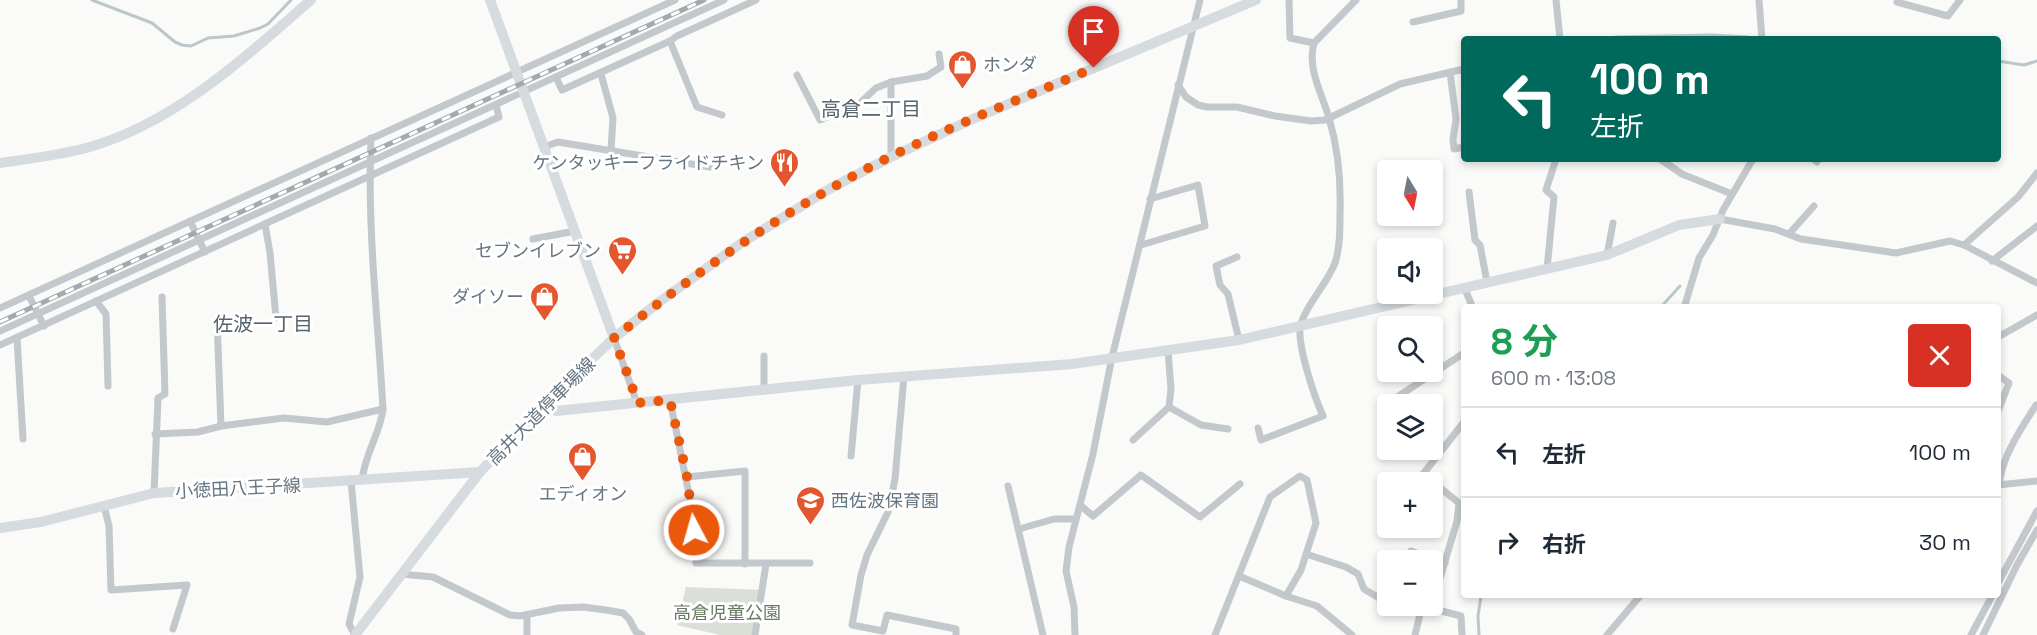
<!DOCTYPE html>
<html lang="ja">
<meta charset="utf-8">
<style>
:root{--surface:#fff;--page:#f6f6f7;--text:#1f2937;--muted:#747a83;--line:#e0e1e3}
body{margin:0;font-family:"Space Grotesk","Noto Sans JP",sans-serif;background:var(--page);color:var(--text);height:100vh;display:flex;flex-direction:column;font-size:22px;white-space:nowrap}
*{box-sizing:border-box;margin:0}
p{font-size:20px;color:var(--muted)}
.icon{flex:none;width:33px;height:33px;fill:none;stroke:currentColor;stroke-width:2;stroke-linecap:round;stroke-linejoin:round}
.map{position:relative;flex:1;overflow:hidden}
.side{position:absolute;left:1461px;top:304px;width:540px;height:294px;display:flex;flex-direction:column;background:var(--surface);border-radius:6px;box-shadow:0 3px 9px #0003}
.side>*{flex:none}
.guide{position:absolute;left:1461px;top:36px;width:540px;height:126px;border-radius:6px;box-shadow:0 3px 9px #0003;background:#00695c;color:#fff;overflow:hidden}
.needle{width:39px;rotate:170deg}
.buttons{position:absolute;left:1377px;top:160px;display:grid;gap:12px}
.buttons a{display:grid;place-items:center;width:66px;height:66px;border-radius:6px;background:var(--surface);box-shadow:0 3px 9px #0003;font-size:30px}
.pin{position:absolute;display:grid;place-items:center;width:51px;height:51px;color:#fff;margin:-62px -26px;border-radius:50% 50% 50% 0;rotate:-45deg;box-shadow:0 0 6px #0007}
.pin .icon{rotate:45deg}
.me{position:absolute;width:66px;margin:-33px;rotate:354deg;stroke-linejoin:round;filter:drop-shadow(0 0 4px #0008)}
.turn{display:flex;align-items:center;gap:21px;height:126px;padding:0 30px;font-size:27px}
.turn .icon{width:78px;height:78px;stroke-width:2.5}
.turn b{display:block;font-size:42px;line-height:51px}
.round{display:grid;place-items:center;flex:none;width:63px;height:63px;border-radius:6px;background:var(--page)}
.headline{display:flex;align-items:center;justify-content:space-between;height:102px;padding:0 30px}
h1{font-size:36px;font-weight:700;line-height:45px;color:#1e9e55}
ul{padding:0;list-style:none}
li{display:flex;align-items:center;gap:18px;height:90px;padding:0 30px;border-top:2px solid var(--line)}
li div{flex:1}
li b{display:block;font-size:22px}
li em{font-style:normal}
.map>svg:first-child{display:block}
.green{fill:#dadfd7}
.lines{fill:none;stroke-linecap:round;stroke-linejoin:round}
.stream{stroke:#bbc7cb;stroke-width:3}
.street{stroke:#c3c8cc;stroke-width:7}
.secondary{stroke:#d6dbdf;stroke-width:10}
.rail-casing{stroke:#a2aab0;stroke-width:5}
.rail{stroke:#fff;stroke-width:3;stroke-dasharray:9;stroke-linecap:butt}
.route{stroke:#ea580c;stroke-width:10;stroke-dasharray:0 18}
.labels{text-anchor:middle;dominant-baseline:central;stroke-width:6;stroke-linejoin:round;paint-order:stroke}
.poi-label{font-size:18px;fill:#657683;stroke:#fff;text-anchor:end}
.street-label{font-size:18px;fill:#657683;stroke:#fff}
.park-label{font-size:18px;fill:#687a64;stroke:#fff}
.neighbourhood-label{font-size:20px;fill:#57646e;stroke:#fff}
</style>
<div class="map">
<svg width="2037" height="635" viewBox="0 0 2037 635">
<rect width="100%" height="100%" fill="#fafaf8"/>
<path class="green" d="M686 587 763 590 755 635H720L677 625Z"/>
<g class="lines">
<g class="stream">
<path d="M92 0 152 23 175 42 182 45 191 46 208 38 234 36 260 28 268 24 291 0"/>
<path d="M1998 61 2024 65 2037 61"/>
<path d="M1660 308 1680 286"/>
<path d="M1464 440V455"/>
<path d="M1479 635 1478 616 1481 596"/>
</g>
<g class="street">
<path d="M1289 0 1290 38 1314 43"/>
<path d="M1556 0 1560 39"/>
<path d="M1759 0 1762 39"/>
<path d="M1897 2 1948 16 1960 0"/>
<path d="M1413 22 1461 11V0"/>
<path d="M1616 39 1712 37 1748 39"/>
<path d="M670 41 697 107 722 115"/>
<path d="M1450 72 1456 119 1453 139 1454 149 1464 147"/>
<path d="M601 74 613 118 611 150"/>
<path d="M797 75 820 120 860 103 876 88 891 82 927 76 941 67 939 54"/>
<path d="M556 77 562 90 670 41 677 36 756 0"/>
<path d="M891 82V157"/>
<path d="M1178 85 1186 97 1198 105 1207 107H1237L1275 116 1311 121 1325 120 1400 84 1464 69"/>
<path d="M544 147 558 142 710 167"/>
<path d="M1660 159 1682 174 1732 194"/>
<path d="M1813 159 1817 162 1818 159"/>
<path d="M1469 192 1475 240 1480 245 1487 282"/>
<path d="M1720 219 1775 229 1801 239 1896 253 1950 241 1964 245 2037 283"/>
<path d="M190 221 205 252"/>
<path d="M265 224 270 253 276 318"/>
<path d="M1789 234 1814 206"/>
<path d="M533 239 575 231"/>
<path d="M1141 245 1205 226 1198 185 1150 199"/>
<path d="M1964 245 2018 197 2037 173"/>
<path d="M1607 255 1613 223"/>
<path d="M1237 257 1216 266 1220 285 1228 294 1239 340"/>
<path d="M1992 261 2037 226"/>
<path d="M1547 269 1554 197 1546 190 1556 159"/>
<path d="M1464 287 1473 308"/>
<path d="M29 296 44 326"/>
<path d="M96 301 106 314 108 386"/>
<path d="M0 308 675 0"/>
<path d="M1684 308 1699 258 1713 235 1723 210 1753 159"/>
<path d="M217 319 221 426"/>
<path d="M0 331 724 0"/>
<path d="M1998 337 2037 315"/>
<path d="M17 338 23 439"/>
<path d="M614 338 637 403"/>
<path d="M0 345 499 117 496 105"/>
<path d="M1998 375 2009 383 1998 411"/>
<path d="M904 376 895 479 888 512 867 555 861 575 852 625 883 631 887 615 956 629V635"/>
<path d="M764 391V356"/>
<path d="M670 400 693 514 696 563H810"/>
<path d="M1169 407 1201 425 1228 429"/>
<path d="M1382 407 1464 353"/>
<path d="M1258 428 1261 440 1323 416C1315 398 1295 341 1301 323 1308 302 1327 284 1335 263 1340 248 1340 229 1340 213 1341 182 1338 148 1329 118 1322 93 1307 70 1314 43L1356 0"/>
<path d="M155 434 198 432 221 426 284 418 327 422 383 409"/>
<path d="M1133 440 1169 407 1171 389 1168 350"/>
<path d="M851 456 858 380"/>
<path d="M687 477 745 471V564"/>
<path d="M362 480C365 453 380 434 383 409 378 319 367 229 371 138"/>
<path d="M351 481 360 577 349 624 355 635"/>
<path d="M1998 485 2037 481"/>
<path d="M1999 485C2002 456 2021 429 2036 405"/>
<path d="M1008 486 1043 635"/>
<path d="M154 493 158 398 165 394 162 297"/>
<path d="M1080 505 1093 516 1141 475 1200 517 1240 484"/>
<path d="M104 506 109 526 111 590 187 585 173 629"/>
<path d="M1019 529 1054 519H1076"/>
<path d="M1411 551 1445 563"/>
<path d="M1306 554 1346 567 1358 574 1364 589 1379 598 1388 600"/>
<path d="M401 574 433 577 510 615 520 616 559 608 583 607 606 610 623 613 629 619 636 632 642 635"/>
<path d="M1998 583 2037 511"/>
<path d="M1286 596 1317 606 1352 635"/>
<path d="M1432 605 1457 521 1459 503 1423 474 1464 422"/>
<path d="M527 615V635"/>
<path d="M755 635 766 564"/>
<path d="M1075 635 1074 607 1066 571 1069 547 1093 454 1112 357 1200 0"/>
<path d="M1215 635 1270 497 1300 476 1307 480 1316 523 1301 570 1286 596 1239 576"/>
<path d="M1415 635 1422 606 1461 616 1462 635"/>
<path d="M1607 635 1640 596"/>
<path d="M1971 635 1992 596"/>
<path d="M1983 635 2017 565 2037 530"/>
</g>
<g class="secondary">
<path d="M490 0 614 338"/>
<path d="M0 163C30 159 61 155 90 147 176 122 245 57 311 0"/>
<path d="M546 403 556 411 858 380 1072 364 1239 340 1607 255 1679 225 1720 219"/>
<path d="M0 528 41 522 154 493 480 472"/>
<path d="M355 635 480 472 546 403 614 338 659 302 743 242 831 188 891 157 975 118 1256 0"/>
</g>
<defs>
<path id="rail" d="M0 322 704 0"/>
</defs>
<use href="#rail" class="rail-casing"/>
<use href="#rail" class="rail"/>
</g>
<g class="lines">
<path class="route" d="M694 530 687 477 670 400 638 403 614 338C683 283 754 232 830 189 914 140 1006 105 1094 68"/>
</g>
<defs>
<symbol id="shop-pin" viewBox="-11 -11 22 30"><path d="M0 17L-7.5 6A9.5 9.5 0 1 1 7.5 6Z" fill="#e4572e" stroke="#fff"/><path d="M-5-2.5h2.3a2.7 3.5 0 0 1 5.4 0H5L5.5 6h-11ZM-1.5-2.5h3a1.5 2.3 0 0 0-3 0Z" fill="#fff"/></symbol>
<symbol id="restaurant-pin" viewBox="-11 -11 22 30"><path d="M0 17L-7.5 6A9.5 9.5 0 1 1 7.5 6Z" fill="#e4572e" stroke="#fff"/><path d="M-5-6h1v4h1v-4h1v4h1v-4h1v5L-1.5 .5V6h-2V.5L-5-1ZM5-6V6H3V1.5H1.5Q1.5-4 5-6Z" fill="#fff"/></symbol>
<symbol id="supermarket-pin" viewBox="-11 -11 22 30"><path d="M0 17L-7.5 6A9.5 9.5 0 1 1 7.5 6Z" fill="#e4572e" stroke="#fff"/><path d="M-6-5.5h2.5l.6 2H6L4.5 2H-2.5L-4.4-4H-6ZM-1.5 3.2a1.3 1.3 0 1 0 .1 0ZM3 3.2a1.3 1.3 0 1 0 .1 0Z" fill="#fff"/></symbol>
<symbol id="school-pin" viewBox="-11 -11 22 30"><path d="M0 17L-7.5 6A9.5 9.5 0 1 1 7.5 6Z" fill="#e4572e" stroke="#fff"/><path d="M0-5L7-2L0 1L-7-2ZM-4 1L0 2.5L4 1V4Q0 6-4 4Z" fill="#fff"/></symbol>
</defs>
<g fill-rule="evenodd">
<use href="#shop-pin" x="946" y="48" width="33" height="45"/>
<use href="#restaurant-pin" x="768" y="146" width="33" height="45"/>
<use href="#supermarket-pin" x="606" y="234" width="33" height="45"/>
<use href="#shop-pin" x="528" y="280" width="33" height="45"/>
<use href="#shop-pin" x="566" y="440" width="33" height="45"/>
<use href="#school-pin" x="794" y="484" width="33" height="45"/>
</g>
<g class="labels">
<g class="poi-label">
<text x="983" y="64" text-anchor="start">ホンダ</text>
<text x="764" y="162">ケンタッキーフライドチキン</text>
<text x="601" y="250">セブンイレブン</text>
<text x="524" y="296">ダイソー</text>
<text x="583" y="493" text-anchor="middle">エディオン</text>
<text x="831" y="500" text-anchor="start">西佐波保育園</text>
</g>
<g class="street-label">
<text transform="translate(541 411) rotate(-45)">高井大道停車場線</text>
<text transform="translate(238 488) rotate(-3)">小徳田八王子線</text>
</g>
<g class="park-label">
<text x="727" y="612">高倉児童公園</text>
</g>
<g class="neighbourhood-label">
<text x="871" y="109">高倉二丁目</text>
<text x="263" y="324">佐波一丁目</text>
</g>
</g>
</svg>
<div class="buttons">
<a><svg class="needle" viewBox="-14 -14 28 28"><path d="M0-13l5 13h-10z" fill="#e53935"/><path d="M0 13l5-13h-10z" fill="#747a83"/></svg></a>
<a><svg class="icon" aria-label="sound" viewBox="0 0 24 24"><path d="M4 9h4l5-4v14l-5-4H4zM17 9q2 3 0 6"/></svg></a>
<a><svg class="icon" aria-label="search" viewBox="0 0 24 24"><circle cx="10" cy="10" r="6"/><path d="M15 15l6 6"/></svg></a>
<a><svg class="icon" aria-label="layers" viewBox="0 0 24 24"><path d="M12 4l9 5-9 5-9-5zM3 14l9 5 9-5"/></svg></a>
<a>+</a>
<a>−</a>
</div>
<div class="pin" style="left:1094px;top:68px;background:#d93025"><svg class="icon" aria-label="arrive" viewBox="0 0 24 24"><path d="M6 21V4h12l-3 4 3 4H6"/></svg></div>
<svg class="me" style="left:694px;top:530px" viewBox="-20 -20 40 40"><circle r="17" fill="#ea580c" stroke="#fff" stroke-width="3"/><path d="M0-11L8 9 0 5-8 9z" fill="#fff"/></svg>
<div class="guide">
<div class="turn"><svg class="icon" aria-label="left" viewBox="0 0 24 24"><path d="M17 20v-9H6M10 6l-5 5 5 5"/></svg><div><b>100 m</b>左折</div></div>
</div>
<section class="side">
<div class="headline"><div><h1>8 分</h1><p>600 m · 13:08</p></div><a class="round" style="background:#d93025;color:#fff"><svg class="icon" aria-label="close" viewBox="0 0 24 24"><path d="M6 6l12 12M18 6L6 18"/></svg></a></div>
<ul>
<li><svg class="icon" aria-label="left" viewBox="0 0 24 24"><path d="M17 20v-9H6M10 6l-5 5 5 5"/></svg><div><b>左折</b></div><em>100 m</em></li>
<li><svg class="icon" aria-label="right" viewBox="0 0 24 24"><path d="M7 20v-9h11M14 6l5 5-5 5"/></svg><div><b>右折</b></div><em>30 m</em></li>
</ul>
</section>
</div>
